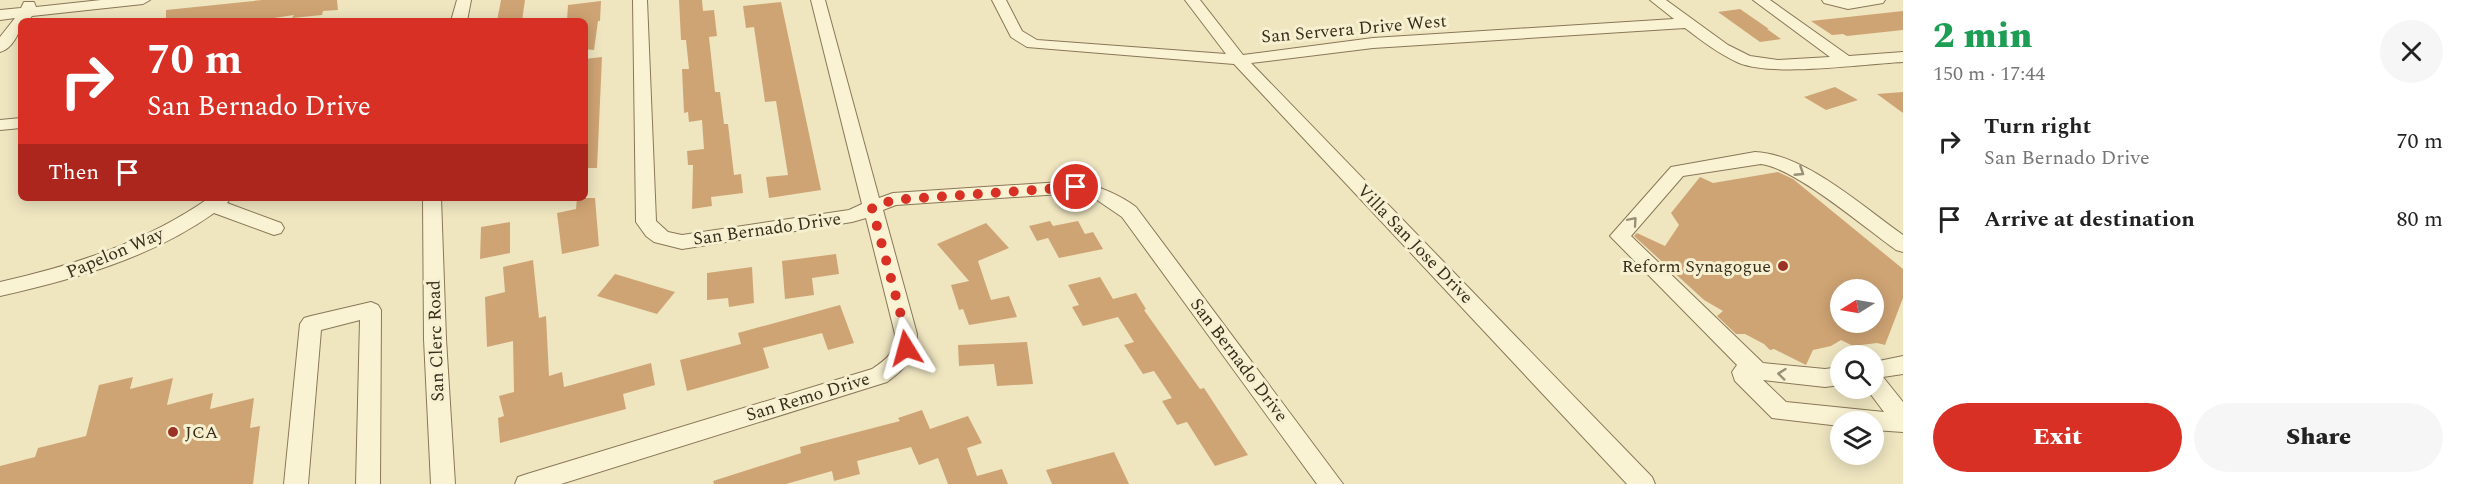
<!DOCTYPE html>
<meta charset="utf-8">
<style>
:root{--surface:#fff;--page:#f6f6f6;--text:#222;--muted:#767676;--accent:#d93025}
body{margin:0;font-family:Spectral,serif;background:var(--page);color:var(--text);height:100vh;display:flex;flex-direction:column;font-size:22px;white-space:nowrap}
*{box-sizing:border-box;margin:0}
p{font-size:20px;color:var(--muted)}
.icon{flex:none;width:33px;height:33px;fill:none;stroke:currentColor;stroke-width:2;stroke-linecap:round;stroke-linejoin:round}
.map{position:relative;flex:1;overflow:hidden}
.side{display:flex;flex-direction:column;background:var(--surface);width:570px}
.side>*{flex:none}
.top-card{position:absolute;left:18px;top:18px;width:570px;height:183px;border-radius:9px;box-shadow:0 3px 15px #0003;background:#d93025;color:#fff;overflow:hidden}
.needle{width:39px;rotate:259deg}
.fabs{position:absolute;left:1830px;top:279px;display:grid;gap:12px}
.fabs a{display:grid;place-items:center;width:54px;height:54px;border-radius:50%;background:var(--surface);box-shadow:0 3px 15px #0003;font-size:30px}
.pin{position:absolute;display:grid;place-items:center;width:51px;height:51px;color:#fff;margin:-26px;border:3px solid #fff;border-radius:50%;box-shadow:0 2px 6px #0007}
.me{position:absolute;width:66px;margin:-33px;rotate:352deg;stroke-linejoin:round;filter:drop-shadow(0 0 4px #0008)}
.turn{display:flex;align-items:center;gap:21px;height:126px;padding:0 30px;font-size:27px}
.turn .icon{width:78px;height:78px;stroke-width:2.5}
.turn b{display:block;font-size:42px;line-height:51px}
.then{display:flex;align-items:center;height:57px;padding:0 30px;background:#0003;gap:12px;font-size:22px}
.round{display:grid;place-items:center;flex:none;width:63px;height:63px;border-radius:32px;background:var(--page)}
.overview{display:flex;align-items:center;justify-content:space-between;height:102px;padding:0 30px}
h1{font-size:36px;font-weight:800;line-height:45px;color:#1e9e55}
.button{display:flex;gap:12px;margin-top:auto;padding:12px 30px}
.button a{flex:1;height:69px;border-radius:36px;background:var(--accent);color:#fff;font-size:24px;font-weight:800;line-height:69px;text-align:center}
.button a+a{background:var(--page);color:var(--text)}
ul{padding:0;list-style:none}
li{display:flex;align-items:center;gap:18px;height:78px;padding:0 30px}
li div{flex:1}
li b{display:block;font-size:22px}
li em{font-style:normal}
main{display:flex;flex:1;min-height:0}
.map>svg:first-child{display:block}
.building{fill:#cfa474;fill-rule:evenodd}
.lines{fill:none;stroke-linecap:round;stroke-linejoin:round}
.minor-casing{stroke:#897757;stroke-width:2}
.minor{fill:#faf3d3;fill-rule:evenodd}
.oneway{stroke:#999078}
.route{stroke:#d93025;stroke-width:10;stroke-dasharray:0 18}
.poi-dot{fill:#9a3225;stroke:#f6f0d0;stroke-width:2}
.labels{text-anchor:middle;dominant-baseline:central;stroke-width:6;stroke-linejoin:round;paint-order:stroke}
.street-label{font-size:18px;fill:#382d1c;stroke:#f6f0d0}
.poi-label{font-size:18px;fill:#382d1c;stroke:#f6f0d0;text-anchor:end}
</style>
<main>
<div class="map">
<svg width="1903" height="484" viewBox="0 0 1903 484">
<rect width="100%" height="100%" fill="#efe6c0"/>
<g class="building">
<path d="M262 0H337L338 10 323 11 322 15 292 18 294 15 254 21H166V10Z"/>
<path d="M501 0H525L522 21H497Z"/>
<path d="M679 0H702L703 11 714 10 717 36 709 37 715 92H720L724 124H728L734 175 741 174 743 193 711 197 712 206 692 209 693 165H688L687 151 704 149 702 120 689 122 688 112 684 113 682 69H689L686 40H681Z"/>
<path d="M601 1 600 21H598L594 50 585 49V21H567L568 5Z"/>
<path d="M781 2 821 190 769 198 766 177 788 175 776 101 765 102 754 27 746 28 743 6Z"/>
<path d="M1740 9 1769 29H1767L1781 39 1760 42 1718 12Z"/>
<path d="M1903 11V30L1847 36 1843 34 1832 35 1811 21Z"/>
<path d="M602 57 597 168H585V59Z"/>
<path d="M1835 87 1858 100 1826 110 1804 97Z"/>
<path d="M1903 92V113L1877 94Z"/>
<path d="M1778 172 1793 179 1903 269V298L1885 345 1877 343 1853 346 1841 340 1831 346 1813 350 1806 365 1774 349 1770 350 1764 344 1745 334H1736L1717 316 1723 311 1704 300 1634 236 1637 233 1665 246 1679 225 1671 213 1700 177 1713 183ZM1840 290H1874V322H1840Z"/>
<path d="M577 198H595L599 246 562 254 557 213 576 209Z"/>
<path d="M1050 221 1053 226 1078 221 1085 234 1093 232 1103 249 1059 258 1048 238 1037 241 1029 226Z"/>
<path d="M510 222V253L480 259 481 227Z"/>
<path d="M986 223 1009 248 978 261 991 300 1009 296 1017 317 969 325 963 309 959 310 951 285 969 281 937 244Z"/>
<path d="M836 254 839 274 812 278 814 295 785 299 782 261Z"/>
<path d="M533 260 539 318 546 316 549 376 562 372 564 387 651 363 655 385 623 394 626 409 500 443 498 418 504 416 499 396 514 392 513 341 487 347 485 297 505 292 503 267Z"/>
<path d="M752 267 754 303 729 307 728 298 707 300V273Z"/>
<path d="M615 274 675 292 657 314 597 296Z"/>
<path d="M1100 277 1113 299 1136 293 1146 309 1144 310 1200 389 1204 388 1248 455 1215 466 1187 422 1177 425 1162 401 1172 398 1154 371 1143 374 1124 345 1134 342 1118 317 1083 326 1072 307 1079 305 1068 285Z"/>
<path d="M840 305 854 343 828 350 822 333 763 348 769 368 687 391 680 360 741 344 738 333Z"/>
<path d="M1027 342 1033 384 997 386 994 364 959 366 958 345Z"/>
<path d="M133 377 130 389 173 378 167 405 213 393 210 409 254 398 250 428 260 426 253 484H0V466L35 457 38 448 86 436 99 385Z"/>
<path d="M922 410 930 429 968 416 982 443 967 448 977 476 1002 469 1008 484H948L938 458 919 465 911 447 857 461 860 474 834 481 832 471 786 484H714L713 481 801 453 800 447 900 421 898 418Z"/>
<path d="M1114 452 1129 484H1052L1046 470Z"/>
</g>
<g class="lines">
<defs>
<g id="minor">
<path d="M101 0H150L143 4 32 16 28 21H21C21 32 12 49 0 52V37L15 18 0 20V10L21 8 24 2H34L36 7Z"/>
<path d="M457 0H471L467 21H451Z"/>
<path d="M633 0H647L656 221 668 232 682 235 849 210 862 204 811 0H825L879 198 893 193 1076 181C1098 186 1117 193 1136 207L1343 484H1317L1122 217 1097 200 1076 193 896 205 883 210 917 334C917 357 905 369 887 382L561 484H515L518 477 527 474 872 369C887 359 895 353 895 334L866 218 852 222 682 249 654 242 646 236 636 222Z"/>
<path d="M992 0H1006L1022 31 1037 40 1226 54 1185 0H1200L1243 55 1373 38 1674 19 1650 0H1666L1728 45 1750 56 1778 60 1830 57 1753 0H1770L1849 56 1903 52V62C1862 64 1774 77 1739 63 1719 54 1702 41 1685 28L1373 48 1251 63 1652 477 1655 484H1627L1234 64 1027 47 1011 37Z"/>
<path d="M1822 0H1885L1883 3 1848 9 1824 3Z"/>
<path d="M21 118V128L0 130V120Z"/>
<path d="M1755 152C1805 154 1863 207 1903 235V252L1896 250C1865 228 1795 168 1761 164L1683 176 1631 236 1763 363 1825 369 1840 367V385L1825 387 1763 380 1786 402 1884 412 1866 388H1874V362L1903 356V374L1883 377 1903 402V432L1874 430V422H1840V426L1772 418 1735 381 1732 372 1737 365 1610 236 1671 167Z"/>
<path d="M209 198H231L227 203 281 223 284 228 281 233 274 235 214 213C151 258 75 279 0 296V282C75 265 146 242 209 198Z"/>
<path d="M423 198H441L446 339 455 484H431L424 339Z"/>
<path d="M371 302 378 305 381 310 380 484H356L360 320 321 330 308 484H284L300 324 304 318 311 316Z"/>
</g>
</defs>
<use href="#minor" class="minor-casing"/>
<use href="#minor" class="minor"/>
</g>
<defs><path id="oneway-chevron" d="M-2-3.5L2.5 0L-2 3.5" fill="none" stroke-width="1.6" stroke-linecap="round" stroke-linejoin="round" transform="scale(1.5)"/></defs>
<g class="oneway">
<use href="#oneway-chevron" transform="translate(1800 172) rotate(33)"/>
<use href="#oneway-chevron" transform="translate(1633 221) rotate(-49)"/>
<use href="#oneway-chevron" transform="translate(1782 374) rotate(-174)"/>
</g>
<g class="lines">
<path class="route" d="M906 348V334L872 208 893 200 1076 187"/>
</g>
<g class="poi-dot">
<circle cx="1783" cy="266" r="6"/>
<circle cx="173" cy="432" r="6"/>
</g>
<g class="labels">
<g class="street-label">
<text transform="translate(1354 29) rotate(-5)">San Servera Drive West</text>
<text transform="translate(767 229) rotate(-8)">San Bernado Drive</text>
<text transform="translate(1415 244) rotate(46)">Villa San Jose Drive</text>
<text transform="translate(115 253) rotate(-23)">Papelon Way</text>
<text transform="translate(436 341) rotate(-92)">San Clerc Road</text>
<text transform="translate(1239 360) rotate(53)">San Bernado Drive</text>
<text transform="translate(808 397) rotate(-17)">San Remo Drive</text>
</g>
<g class="poi-label">
<text x="1771" y="266">Reform Synagogue</text>
<text x="185" y="432" text-anchor="start">JCA</text>
</g>
</g>
</svg>
<div class="fabs">
<a><svg class="needle" viewBox="-14 -14 28 28"><path d="M0-13l5 13h-10z" fill="#e53935"/><path d="M0 13l5-13h-10z" fill="#767676"/></svg></a>
<a><svg class="icon" aria-label="search" viewBox="0 0 24 24"><circle cx="10" cy="10" r="6"/><path d="M15 15l6 6"/></svg></a>
<a><svg class="icon" aria-label="layers" viewBox="0 0 24 24"><path d="M12 4l9 5-9 5-9-5zM3 14l9 5 9-5"/></svg></a>
</div>
<div class="pin" style="left:1076px;top:187px;background:#d93025"><svg class="icon" aria-label="arrive" viewBox="0 0 24 24"><path d="M6 21V4h12l-3 4 3 4H6"/></svg></div>
<svg class="me" style="left:906px;top:348px" viewBox="-20 -20 40 40"><path d="M0-17L14 15 0 8-14 15z" fill="#d93025" stroke="#fff" stroke-width="4"/></svg>
<div class="top-card">
<div class="turn"><svg class="icon" aria-label="right" viewBox="0 0 24 24"><path d="M7 20v-9h11M14 6l5 5-5 5"/></svg><div><b>70 m</b>San Bernado Drive</div></div>
<div class="then">Then<svg class="icon" aria-label="arrive" viewBox="0 0 24 24"><path d="M6 21V4h12l-3 4 3 4H6"/></svg></div>
</div>
</div>
<section class="side">
<div class="overview"><div><h1>2 min</h1><p>150 m · 17:44</p></div><a class="round"><svg class="icon" aria-label="close" viewBox="0 0 24 24"><path d="M6 6l12 12M18 6L6 18"/></svg></a></div>
<ul>
<li><svg class="icon" aria-label="right" viewBox="0 0 24 24"><path d="M7 20v-9h11M14 6l5 5-5 5"/></svg><div><b>Turn right</b><p>San Bernado Drive</p></div><em>70 m</em></li>
<li><svg class="icon" aria-label="arrive" viewBox="0 0 24 24"><path d="M6 21V4h12l-3 4 3 4H6"/></svg><div><b>Arrive at destination</b></div><em>80 m</em></li>
</ul>
<div class="button"><a>Exit</a><a>Share</a></div>
</section>
</main>
